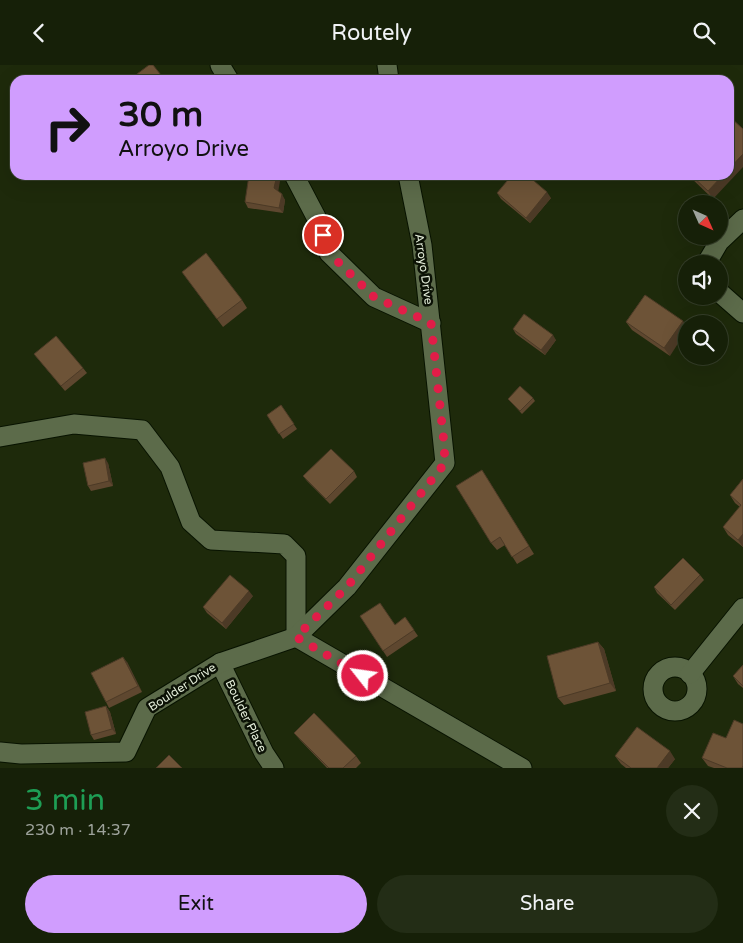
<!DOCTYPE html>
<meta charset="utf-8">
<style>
:root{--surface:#162008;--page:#232d16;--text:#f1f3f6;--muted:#9ea39c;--line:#353e29;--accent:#d09dfe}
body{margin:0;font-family:"Varela Round",sans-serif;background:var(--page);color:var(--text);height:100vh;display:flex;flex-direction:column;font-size:19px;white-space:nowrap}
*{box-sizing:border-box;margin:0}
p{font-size:16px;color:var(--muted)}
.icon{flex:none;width:28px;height:28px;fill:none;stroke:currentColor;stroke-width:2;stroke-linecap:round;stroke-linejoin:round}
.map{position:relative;height:703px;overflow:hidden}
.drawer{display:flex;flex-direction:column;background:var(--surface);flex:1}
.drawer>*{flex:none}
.hud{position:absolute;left:10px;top:10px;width:724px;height:105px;border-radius:15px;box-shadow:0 5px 20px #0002,0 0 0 1px var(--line);background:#d09dfe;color:#111;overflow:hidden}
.needle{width:32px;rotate:135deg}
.controls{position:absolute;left:678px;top:130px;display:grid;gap:10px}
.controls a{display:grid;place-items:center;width:50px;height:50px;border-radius:50%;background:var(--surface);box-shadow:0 5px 20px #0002,0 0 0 1px var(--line);font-size:25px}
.pin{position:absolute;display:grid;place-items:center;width:42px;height:42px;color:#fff;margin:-21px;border:2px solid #fff;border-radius:50%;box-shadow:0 1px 5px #0007}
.me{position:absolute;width:55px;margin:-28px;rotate:300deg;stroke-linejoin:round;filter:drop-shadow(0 0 4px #0008)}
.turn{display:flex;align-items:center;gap:18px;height:105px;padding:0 25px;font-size:22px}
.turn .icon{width:65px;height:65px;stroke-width:2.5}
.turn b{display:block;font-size:35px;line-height:42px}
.round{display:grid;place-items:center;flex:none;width:52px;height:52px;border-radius:26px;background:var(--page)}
.overview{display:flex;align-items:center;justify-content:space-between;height:85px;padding:0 25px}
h1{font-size:30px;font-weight:600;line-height:38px;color:#1e9e55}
.primary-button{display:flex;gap:10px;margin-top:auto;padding:10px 25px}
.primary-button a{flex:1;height:58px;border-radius:30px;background:var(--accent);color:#111;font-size:20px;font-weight:600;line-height:58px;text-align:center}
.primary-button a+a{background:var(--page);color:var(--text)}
header{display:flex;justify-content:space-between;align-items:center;height:65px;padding:0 25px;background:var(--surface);font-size:22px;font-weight:600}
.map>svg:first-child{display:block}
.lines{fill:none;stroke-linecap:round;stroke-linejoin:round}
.minor-casing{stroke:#081300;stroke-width:21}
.minor{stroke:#5c6b4a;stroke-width:19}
.wall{fill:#5e472f}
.shaded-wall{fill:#4c3a26}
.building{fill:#6d5337;stroke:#4c3a26}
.route{stroke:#e11d48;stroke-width:9;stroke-dasharray:0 16.2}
.labels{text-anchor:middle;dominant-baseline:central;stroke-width:5;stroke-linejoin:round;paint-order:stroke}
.street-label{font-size:12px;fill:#e3ecd9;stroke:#0b1105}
</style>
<header><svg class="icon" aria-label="back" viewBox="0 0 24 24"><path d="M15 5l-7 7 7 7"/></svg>Routely<svg class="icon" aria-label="search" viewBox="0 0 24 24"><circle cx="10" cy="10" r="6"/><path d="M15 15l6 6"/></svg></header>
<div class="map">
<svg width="743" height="703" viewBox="0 0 743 703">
<rect width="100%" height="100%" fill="#1e2a0b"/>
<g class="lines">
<defs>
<g id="minor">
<path d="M220 0 229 15"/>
<path d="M387 0 389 15"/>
<path d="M294 110 316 152 329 188 374 232 431 258"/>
<path d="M706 199 719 177 743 154"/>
<path d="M719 227 743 248"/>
<path d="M0 372 74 359 142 365 170 402 191 457 211 475 284 479 296 491V572"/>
<path d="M296 572 522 703"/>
<path d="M220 598 264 688 274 703"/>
<circle cx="675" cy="624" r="22"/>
<path d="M690 609 743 543"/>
<path d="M0 687 21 689 126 687 147 643 220 598 296 572 347 522 445 398 422 180 408 110"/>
</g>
</defs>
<use href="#minor" class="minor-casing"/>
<use href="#minor" class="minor"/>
</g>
<g class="wall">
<path d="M688 110H729L713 134Z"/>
<path d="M278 126 285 135 283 148 248 143 245 137Z"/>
<path d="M497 128 551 133 530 158 501 134Z"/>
<path d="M182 207 242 235 247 243 223 262Z"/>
<path d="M645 230 670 291 632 265 626 257Z"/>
<path d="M513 264 556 275 545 290 516 269Z"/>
<path d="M34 289 83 303 87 308 65 326Z"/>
<path d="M533 333 535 336 522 349 508 334Z"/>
<path d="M281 340 297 364 283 374 267 350Z"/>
<path d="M108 398 113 421 91 426 88 421Z"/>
<path d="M354 406 357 412 330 439 307 416 303 411Z"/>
<path d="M487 413 534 489 517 499 505 480 497 485 491 478Z"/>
<path d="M743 414V482L728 470 723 462 740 442 735 438 730 430Z"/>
<path d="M700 510 704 515 675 545 657 528 654 522Z"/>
<path d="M253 531 226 564 207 548 203 542Z"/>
<path d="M360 551 395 560 405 552 418 571 387 592Z"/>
<path d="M598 577 604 584 616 626 564 640 558 633Z"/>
<path d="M127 597 142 627 109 643 106 637Z"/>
<path d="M743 600V623L738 619 733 611Z"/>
<path d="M106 641 110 647 116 669 94 675 91 670Z"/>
<path d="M294 668 356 691 361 698 356 703H327L300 675Z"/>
<path d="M726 673 743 703H714L708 701 702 693Z"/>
<path d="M615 691 675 694 668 703H626L621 699Z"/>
</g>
<g class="shaded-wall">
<path d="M743 89V102L713 134 708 126 723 110H729V104Z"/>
<path d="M277 110H281L278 128 274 123Z"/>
<path d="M547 127 551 133 530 158 526 153Z"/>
<path d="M282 129 285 135 283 148 279 143Z"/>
<path d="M683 256 686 261V266L670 291 664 283Z"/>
<path d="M553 270 556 275 545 290 541 285Z"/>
<path d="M105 393 108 398 113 421 109 416Z"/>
<path d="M743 469V482L738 475Z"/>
<path d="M249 526 253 531 226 564 222 558Z"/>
<path d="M598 577 604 584 616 626 610 618Z"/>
<path d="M123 592 127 597 142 627 138 621Z"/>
<path d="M106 641 110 647 116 669 112 664Z"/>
<path d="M670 686 675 694 668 703H657Z"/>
</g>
<g class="building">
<path d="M149 0H153L165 15H129Z"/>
<path d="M729 51 743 64V89L729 104Z"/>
<path d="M249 110H277L274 123 282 129 279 143 245 137Z"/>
<path d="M512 110H527L547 127 526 153 497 128Z"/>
<path d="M691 110H723L708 126Z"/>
<path d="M206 188 242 235 217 254 182 207Z"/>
<path d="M645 230 683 256 664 283 626 257Z"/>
<path d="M524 249 553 270 541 285 513 264Z"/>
<path d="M56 271 83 303 61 321 34 289Z"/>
<path d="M520 321 533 333 520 346 508 334Z"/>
<path d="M281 340 294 359 279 369 267 350Z"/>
<path d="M331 384 354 406 326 434 303 411Z"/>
<path d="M105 393 109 416 88 421 83 398Z"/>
<path d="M482 405 529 481 512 492 500 472 491 478 456 421Z"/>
<path d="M743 414V469L738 475 723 462 741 440 730 430Z"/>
<path d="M683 493 700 510 671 540 654 522Z"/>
<path d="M230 510 249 526 222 558 203 542Z"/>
<path d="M380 538 395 560 405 552 414 565 383 586 360 551Z"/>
<path d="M598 577 610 618 558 633 547 591Z"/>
<path d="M123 592 138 621 106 637 91 608Z"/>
<path d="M743 600V621L733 611Z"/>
<path d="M106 641 112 664 91 670 85 647Z"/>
<path d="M314 648 356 691 343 703H329L294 668Z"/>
<path d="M734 655 743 659V701L742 703H727L702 693 713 668 726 673Z"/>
<path d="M637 662 670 686 657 703H631L615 691Z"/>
<path d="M169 690 182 703H156Z"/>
</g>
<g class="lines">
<path class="route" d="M323 170 329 188 374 232 431 258 444 378 445 398 347 522 296 572 363 611"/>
</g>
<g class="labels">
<g class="street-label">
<text transform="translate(424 204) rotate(82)">Arroyo Drive</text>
<text transform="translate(182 622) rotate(-33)">Boulder Drive</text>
<text transform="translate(246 651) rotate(64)">Boulder Place</text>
</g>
</g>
</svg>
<div class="controls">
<a><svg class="needle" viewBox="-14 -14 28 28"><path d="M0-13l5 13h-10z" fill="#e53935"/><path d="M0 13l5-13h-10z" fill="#9ea39c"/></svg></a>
<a><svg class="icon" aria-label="sound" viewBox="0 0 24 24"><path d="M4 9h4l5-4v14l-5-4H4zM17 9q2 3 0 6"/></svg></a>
<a><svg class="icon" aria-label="search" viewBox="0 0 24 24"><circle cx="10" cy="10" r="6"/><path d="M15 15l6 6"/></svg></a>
</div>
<div class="pin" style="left:323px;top:170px;background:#d93025"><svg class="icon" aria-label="arrive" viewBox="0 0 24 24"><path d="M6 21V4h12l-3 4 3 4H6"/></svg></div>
<svg class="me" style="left:363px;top:611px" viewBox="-20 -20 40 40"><circle r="17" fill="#e11d48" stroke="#fff" stroke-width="3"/><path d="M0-11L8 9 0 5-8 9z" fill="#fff"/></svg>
<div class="hud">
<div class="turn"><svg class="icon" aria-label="right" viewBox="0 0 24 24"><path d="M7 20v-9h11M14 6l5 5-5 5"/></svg><div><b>30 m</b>Arroyo Drive</div></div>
</div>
</div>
<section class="drawer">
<div class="overview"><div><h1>3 min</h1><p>230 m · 14:37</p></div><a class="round"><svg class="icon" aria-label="close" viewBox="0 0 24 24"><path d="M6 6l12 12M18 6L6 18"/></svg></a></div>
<div class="primary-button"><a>Exit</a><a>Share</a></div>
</section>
